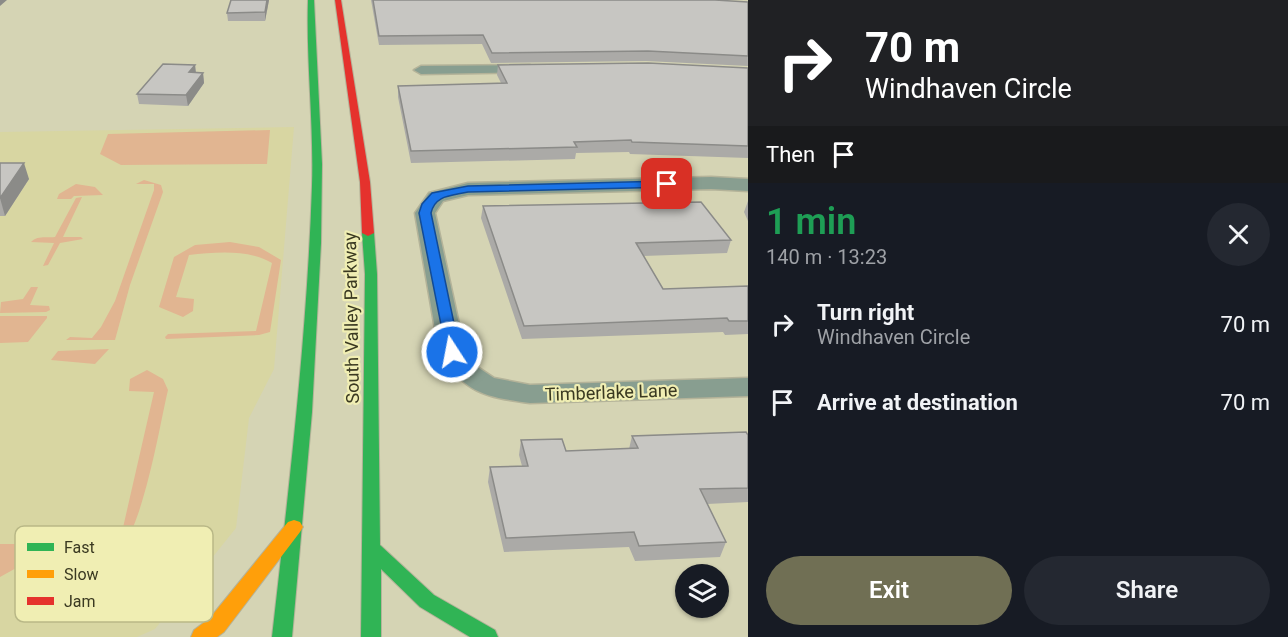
<!DOCTYPE html>
<meta charset="utf-8">
<style>
:root{--surface:#171b24;--page:#242831;--text:#f1f3f6;--muted:#9ea1a6;--accent:#706f54}
body{margin:0;font-family:Roboto,sans-serif;background:var(--page);color:var(--text);height:100vh;display:flex;flex-direction:column;font-size:22px;white-space:nowrap}
*{box-sizing:border-box;margin:0}
p{font-size:20px;color:var(--muted)}
.icon{flex:none;width:33px;height:33px;fill:none;stroke:currentColor;stroke-width:2;stroke-linecap:round;stroke-linejoin:round}
.map{position:relative;flex:1;overflow:hidden}
.panel{display:flex;flex-direction:column;background:var(--surface);width:540px}
.panel>*{flex:none}
.top-card{background:#202124;color:#fff;overflow:hidden}
.controls{position:absolute;left:675px;top:564px;display:grid;gap:12px}
.controls a{display:grid;place-items:center;width:54px;height:54px;border-radius:50%;background:var(--surface);box-shadow:0 2px 4px #0004;font-size:30px}
.pin{position:absolute;display:grid;place-items:center;width:51px;height:51px;color:#fff;margin:-26px;border-radius:12px;box-shadow:0 3px 9px #0006}
.me{position:absolute;width:66px;margin:-33px;rotate:349deg;stroke-linejoin:round;filter:drop-shadow(0 0 4px #0008)}
.turn{display:flex;align-items:center;gap:21px;height:126px;padding:0 18px;font-size:27px}
.turn .icon{width:78px;height:78px;stroke-width:2.5}
.turn b{display:block;font-size:42px;line-height:51px}
.then{display:flex;align-items:center;height:57px;padding:0 18px;background:#0003;gap:12px;font-size:22px}
.round{display:grid;place-items:center;flex:none;width:63px;height:63px;border-radius:32px;background:var(--page)}
.overview{display:flex;align-items:center;justify-content:space-between;height:102px;padding:0 18px}
h1{font-size:36px;font-weight:600;line-height:45px;color:#1e9e55}
.primary-button{display:flex;gap:12px;margin-top:auto;padding:12px 18px}
.primary-button a{flex:1;height:69px;border-radius:36px;background:var(--accent);color:#fff;font-size:24px;font-weight:600;line-height:69px;text-align:center}
.primary-button a+a{background:var(--page);color:var(--text)}
ul{padding:0;list-style:none}
li{display:flex;align-items:center;gap:18px;height:78px;padding:0 18px}
li div{flex:1}
li b{display:block;font-size:22px}
li em{font-style:normal}
main{display:flex;flex:1;min-height:0}
.map>svg:first-child{display:block}
.built{fill:#d8d6a2}
.green{fill:#e1b591}
.lines{fill:none;stroke-linecap:round;stroke-linejoin:round}
.street-casing{stroke:#b4b399;stroke-width:3}
.fast-casing{stroke:#b4b399;stroke-width:2}
.slow-casing{stroke:#b4b399;stroke-width:2}
.jam-casing{stroke:#b4b399;stroke-width:2}
.street{fill:#889e90;fill-rule:evenodd}
.fast{fill:#30b455;fill-rule:evenodd}
.slow{fill:#ff9f0a;fill-rule:evenodd}
.jam{fill:#e5322d;fill-rule:evenodd}
.wall{fill:#abaaa7}
.shaded-wall{fill:#8b8b88}
.building{fill:#c7c6c2;stroke:#8b8b88;stroke-width:1.5}
.route{fill:#1a73e8;stroke:#114b97;stroke-width:1.5}
.labels{text-anchor:middle;dominant-baseline:central;stroke-width:4.5;stroke-linejoin:round;paint-order:stroke}
.street-label{font-size:18px;fill:#3a3921;stroke:#f0eeb3}
.key{fill:#f0eeb3;stroke:#b9b887;stroke-width:1.5}
.key-label{font-size:16px;fill:#3a3921}
</style>
<main>
<div class="map">
<svg width="748" height="637" viewBox="0 0 748 637">
<rect width="100%" height="100%" fill="#d5d4b4"/>
<path class="built" d="M294 127 274 369 249 418 236 528 155 629 137 637H0V132Z"/>
<g class="green">
<path d="M270 130 267 164 121 165 100 154 108 134Z"/>
<path d="M144 180 161 185 163 192 130 285 115 340H66L70 337 92 338 101 327 115 301 154 190V184H136Z"/>
<path d="M76 184 95 187 103 195 74 196 71 199H57L59 194Z"/>
<path d="M82 197 63 237H81L83 239 60 243 48 265 43 266 54 243 31 242C37 235 47 238 55 237L76 198Z"/>
<path d="M230 242 259 247 281 260 270 332 259 335 166 339 165 337 168 334 256 331 272 263C248 249 216 252 189 255L176 297 194 299 193 311 183 317 159 307 174 257 195 245Z"/>
<path d="M31 287H38L30 305 49 306 50 310 46 312 0 313 1 302 23 299Z"/>
<path d="M0 316H47V318L28 342 0 343Z"/>
<path d="M109 349 95 364 51 360 58 351Z"/>
<path d="M147 370 163 379 168 390C159 427 141 546 108 564 100 568 85 568 76 569 84 540 84 541 114 539L122 532 154 392 129 391 130 379Z"/>
<path d="M0 544H29L32 551 27 562 0 577Z"/>
</g>
<g class="lines">
<defs>
<g id="street">
<path d="M530 65 537 69 535 72 421 74 414 70 421 66Z"/>
<path d="M711 177 748 179V191L711 189 468 195 443 201 435 213 465 352 476 366 494 378 530 385 748 378V396L530 403C485 397 464 393 439 352L415 213 429 193 468 183Z"/>
</g>
<g id="fast">
<path d="M308 0H314L322 164 321 243 312 412 292 637H272C289 487 307 337 312 186 314 124 306 62 308 0Z"/>
<path d="M368 230 374 233 377 274 380 545 434 595 495 630 498 637H470L420 607 381 569V637H361L365 274 362 233Z"/>
</g>
<path id="slow" d="M294 520 300 522 303 527 300 532 224 632 217 637H191L194 630 210 618 288 522Z"/>
<path id="jam" d="M335 0H341L370 182 374 233 368 236 362 233 360 182Z"/>
</defs>
<use href="#street" class="street-casing"/>
<use href="#fast" class="fast-casing"/>
<use href="#slow" class="slow-casing"/>
<use href="#jam" class="jam-casing"/>
<use href="#street" class="street"/>
<use href="#fast" class="fast"/>
<use href="#slow" class="slow"/>
<use href="#jam" class="jam"/>
</g>
<g class="wall">
<path d="M269 0 265 21H228L227 13Z"/>
<path d="M371 0H715L748 2V66L646 61 491 63 482 44 379 45Z"/>
<path d="M195 65 196 73H203L204 83 188 106 139 104 137 94Z"/>
<path d="M498 65 748 68V158L630 154 629 152 576 153 575 159 411 163 398 97V86L501 83 497 75Z"/>
<path d="M0 163 29 179 5 216H0Z"/>
<path d="M748 201V221L744 212Z"/>
<path d="M483 206 731 240 727 253 643 256 663 289 748 286V334L725 335 723 332 522 339 481 218Z"/>
<path d="M748 435V502L707 504 726 542 720 557 635 561 629 547 504 552 488 482 490 467 522 466 519 455 521 440 566 451 629 449 632 436Z"/>
</g>
<g class="shaded-wall">
<path d="M0 0H7L0 6Z"/>
<path d="M267 0H269L265 21V12Z"/>
<path d="M195 65 196 75 189 72Z"/>
<path d="M203 73 204 83 188 106 186 95Z"/>
<path d="M24 163 29 179 5 216 0 198Z"/>
</g>
<g class="building">
<path d="M231 0H267L265 12 227 13Z"/>
<path d="M373 0H715L748 2V56L648 51 492 53 483 35 379 36Z"/>
<path d="M648 63 748 68V146L632 142 631 140 574 142 577 147 411 151 398 86 507 83 498 65Z"/>
<path d="M163 64 195 65 189 72 203 73 186 95 137 94Z"/>
<path d="M0 163H24L0 198Z"/>
<path d="M701 202 731 240 636 243 663 289 748 286V321H729L727 318 524 326 483 206Z"/>
<path d="M746 432 748 435V488L700 489 726 542 639 546 634 532 506 538 490 467 528 466 521 440 562 439 566 451 638 448 632 436Z"/>
</g>
<path class="route" d="M667 181 671 182V187L468 192C451 196 435 195 431 213L460 352 457 355H447L419 213 422 204 432 193 468 186Z"/>
<g class="labels">
<g class="street-label">
<text transform="translate(351 318) rotate(-91)">South Valley Parkway</text>
<text transform="translate(611 392) rotate(-2)">Timberlake Lane</text>
</g>
</g>
<rect x="15" y="526" width="198" height="96" rx="9" class="key"/>
<rect x="27" y="543" width="27" height="8" fill="#30b455"/>
<rect x="27" y="570" width="27" height="8" fill="#ff9f0a"/>
<rect x="27" y="597" width="27" height="8" fill="#e5322d"/>
<g class="key-label">
<text x="64" y="553">Fast</text>
<text x="64" y="580">Slow</text>
<text x="64" y="607">Jam</text>
</g>
</svg>
<div class="controls">
<a><svg class="icon" aria-label="layers" viewBox="0 0 24 24"><path d="M12 4l9 5-9 5-9-5zM3 14l9 5 9-5"/></svg></a>
</div>
<div class="pin" style="left:667px;top:184px;background:#d93025"><svg class="icon" aria-label="arrive" viewBox="0 0 24 24"><path d="M6 21V4h12l-3 4 3 4H6"/></svg></div>
<svg class="me" style="left:452px;top:352px" viewBox="-20 -20 40 40"><circle r="17" fill="#1a73e8" stroke="#fff" stroke-width="3"/><path d="M0-11L8 9 0 5-8 9z" fill="#fff"/></svg>
</div>
<section class="panel">
<div class="top-card">
<div class="turn"><svg class="icon" aria-label="right" viewBox="0 0 24 24"><path d="M7 20v-9h11M14 6l5 5-5 5"/></svg><div><b>70 m</b>Windhaven Circle</div></div>
<div class="then">Then<svg class="icon" aria-label="arrive" viewBox="0 0 24 24"><path d="M6 21V4h12l-3 4 3 4H6"/></svg></div>
</div>
<div class="overview"><div><h1>1 min</h1><p>140 m · 13:23</p></div><a class="round"><svg class="icon" aria-label="close" viewBox="0 0 24 24"><path d="M6 6l12 12M18 6L6 18"/></svg></a></div>
<ul>
<li><svg class="icon" aria-label="right" viewBox="0 0 24 24"><path d="M7 20v-9h11M14 6l5 5-5 5"/></svg><div><b>Turn right</b><p>Windhaven Circle</p></div><em>70 m</em></li>
<li><svg class="icon" aria-label="arrive" viewBox="0 0 24 24"><path d="M6 21V4h12l-3 4 3 4H6"/></svg><div><b>Arrive at destination</b></div><em>70 m</em></li>
</ul>
<div class="primary-button"><a>Exit</a><a>Share</a></div>
</section>
</main>
